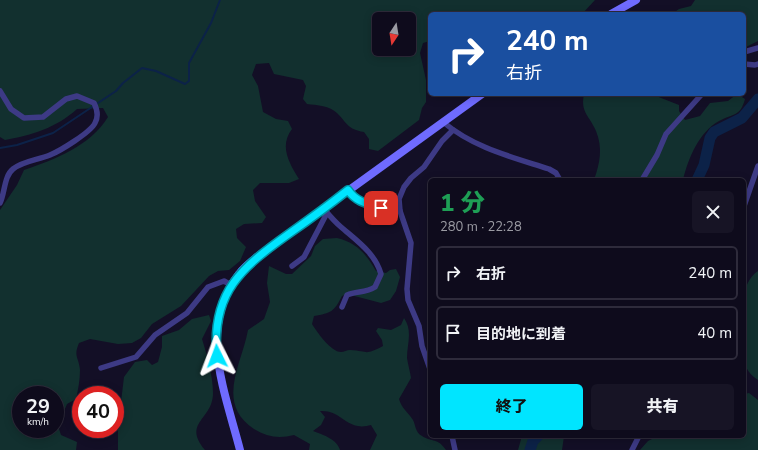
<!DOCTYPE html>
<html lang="ja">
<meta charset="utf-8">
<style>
:root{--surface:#0e0b1c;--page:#171425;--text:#f1f3f6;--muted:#9b9ba3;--line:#2e2b3b;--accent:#00e5ff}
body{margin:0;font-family:"Nunito Sans","Noto Sans JP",sans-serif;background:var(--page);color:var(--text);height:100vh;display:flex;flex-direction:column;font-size:15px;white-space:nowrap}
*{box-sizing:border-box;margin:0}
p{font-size:13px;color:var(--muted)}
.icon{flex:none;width:22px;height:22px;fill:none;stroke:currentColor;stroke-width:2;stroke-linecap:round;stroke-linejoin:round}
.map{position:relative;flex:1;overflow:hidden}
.side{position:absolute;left:428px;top:178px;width:318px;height:260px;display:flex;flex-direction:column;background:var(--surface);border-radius:6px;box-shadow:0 2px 10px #0003,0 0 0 1px var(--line)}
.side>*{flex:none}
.banner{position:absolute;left:428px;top:12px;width:318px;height:84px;border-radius:6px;box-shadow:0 2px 10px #0003,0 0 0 1px var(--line);background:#1a4fa0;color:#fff;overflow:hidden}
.needle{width:26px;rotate:192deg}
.controls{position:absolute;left:372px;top:12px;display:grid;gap:8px}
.controls a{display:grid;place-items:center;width:44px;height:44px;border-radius:6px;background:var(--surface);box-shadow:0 2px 10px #0003,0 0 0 1px var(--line);font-size:20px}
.speed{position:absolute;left:12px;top:386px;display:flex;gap:8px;font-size:20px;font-weight:700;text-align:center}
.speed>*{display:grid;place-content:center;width:52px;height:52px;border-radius:50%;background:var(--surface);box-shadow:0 2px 10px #0003,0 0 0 1px var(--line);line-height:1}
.speed small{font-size:10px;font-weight:400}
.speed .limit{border:6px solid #d22;background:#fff;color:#111}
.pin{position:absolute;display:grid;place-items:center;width:34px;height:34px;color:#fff;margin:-17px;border-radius:8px;box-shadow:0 2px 6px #0006}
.me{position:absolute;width:44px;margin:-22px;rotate:357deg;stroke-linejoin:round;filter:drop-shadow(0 0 3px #0008)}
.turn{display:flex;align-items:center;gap:14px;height:84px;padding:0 12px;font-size:18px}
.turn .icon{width:52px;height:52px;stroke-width:2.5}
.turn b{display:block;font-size:28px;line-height:34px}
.round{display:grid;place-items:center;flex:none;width:42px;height:42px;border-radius:6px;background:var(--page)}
.head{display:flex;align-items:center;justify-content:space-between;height:68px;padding:0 12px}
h1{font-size:24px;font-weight:800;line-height:30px;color:#1e9e55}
.primary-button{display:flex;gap:8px;margin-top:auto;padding:8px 12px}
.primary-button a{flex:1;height:46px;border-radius:6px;background:var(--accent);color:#111;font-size:16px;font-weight:800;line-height:46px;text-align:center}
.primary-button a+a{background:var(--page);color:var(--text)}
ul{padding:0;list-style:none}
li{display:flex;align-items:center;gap:12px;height:54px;margin:0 8px 6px;padding:0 4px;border:2px solid var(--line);border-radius:6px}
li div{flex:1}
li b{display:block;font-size:15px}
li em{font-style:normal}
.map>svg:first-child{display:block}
.green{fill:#12302f;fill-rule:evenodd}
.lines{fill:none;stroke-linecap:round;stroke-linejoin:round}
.stream{stroke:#0c2248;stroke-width:2}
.river{stroke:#0c2248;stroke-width:11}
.street{stroke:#3d3a85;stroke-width:5.5}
.secondary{stroke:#6f6bff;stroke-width:8}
.route-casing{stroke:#0095a6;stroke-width:10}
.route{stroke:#00e5ff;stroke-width:7}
</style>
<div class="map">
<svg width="758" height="450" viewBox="0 0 758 450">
<rect width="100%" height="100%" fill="#130f26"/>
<g class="green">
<path d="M0 0H595L582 14H430V41L423 43 420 53 426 80V102L422 108 419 120 378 151 369 149V139L364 132C347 129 348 124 337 113 330 106 317 105 307 104L303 99 306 86 303 80 274 74 269 63 256 64 252 75 258 86 263 112 276 119 288 121 292 129C279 146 289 163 299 179L289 183H260L253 190 255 201 266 217 262 223 244 224 236 229 237 238 246 247 240 261 229 270 218 271 209 276 181 306 152 324 141 338 132 343 118 344 90 339 79 343C73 357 79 357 80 370 80 380 78 390 76 399L67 404 58 426 61 435 77 442 76 450H0V210L17 185 24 170C56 159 90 146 108 117L103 108 77 109C56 128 32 135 5 140L0 137ZM379 19H409V49H379ZM21 395H55V429H21Z"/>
<path d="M695 0H758V41L744 48V14H672L679 9 691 6Z"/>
<path d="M584 94H651L679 105V111L685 120 700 116 710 103 728 101 737 94 745 99C740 117 734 113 719 121 699 132 688 159 683 180H594C600 163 603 148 596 131 590 116 580 113 584 94Z"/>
<path d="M337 238C357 243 366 254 376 271L386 273 390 270 396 269 400 277 396 291 390 300 381 303 347 294 342 296C334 312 331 313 314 316L312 324C317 332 331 352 341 352 344 352 347 350 350 350 369 351 364 356 383 346L382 340 376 331 378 328 391 330 401 325 404 318C413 331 407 344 407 358 408 365 410 371 411 378L399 399C402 409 408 412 413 420 416 426 415 432 422 436 433 443 437 437 446 450H370L377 435 371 425C367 426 362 427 358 426 342 423 339 410 320 411L325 417 321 425 313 431C323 435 337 439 340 450H309L310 444 294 435C279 439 267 437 254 429 215 403 242 364 248 330L264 319 270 302 267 283 269 266 286 274H292L311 256 315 246 323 239Z"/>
<path d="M758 271V380C734 364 753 351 744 331 744 311 739 284 758 271Z"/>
<path d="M209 315 211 321 202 339C207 355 213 376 213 393 213 420 182 422 205 450H118V427L124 377 135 362 147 360 152 365 158 362 162 347V336L179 330 192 319Z"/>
<path d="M749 393 758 400V450H640L648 441 658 436H744V394Z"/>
<path d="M522 436H564L562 450H518Z"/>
</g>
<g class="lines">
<path class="stream" d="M0 148 17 145 53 133 116 91 123 83 142 68 156 71 185 84 189 81V63L211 23 220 0"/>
<g class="river">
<path d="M697 180 704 165 710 138 714 132 742 118 758 99"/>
<path d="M530 450 533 441 538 436"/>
</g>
<g class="street">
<path d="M744 52 758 48"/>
<path d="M744 64 755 65 758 64"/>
<path d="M0 91 11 109 24 118 43 117 66 99 77 96 94 103C97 109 99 116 95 123 91 132 60 151 50 155 38 160 23 161 13 169 4 176 5 193 0 203"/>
<path d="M443 122C474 148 512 157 549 169L556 173 560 180"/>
<path d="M642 180 657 155 666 134 702 94"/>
<path d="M349 190C357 205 382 210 400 211"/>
<path d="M744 206 758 166"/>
<path d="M324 209C329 215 335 222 341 227 357 241 375 253 381 274L375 287C366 293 357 291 347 295L342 307"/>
<path d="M292 266 304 257 327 213"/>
<path d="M101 368 136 357 155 335 187 313 208 287 224 281 231 285"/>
<path d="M430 369 422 346 419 326 408 300 407 289 411 243 400 211 399 199 404 187 411 178 424 167 442 141 453 130"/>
<path d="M452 436 455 450"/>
<path d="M632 450 639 436"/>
</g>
<g class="secondary">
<path d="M611 14 636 0"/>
<path d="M240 450C225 391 197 328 239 274 247 263 259 256 269 248L482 94"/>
</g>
</g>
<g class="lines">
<defs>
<path id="route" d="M217 356C211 292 242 267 290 233 310 219 329 205 348 190 356 202 368 204 381 208"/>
</defs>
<use href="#route" class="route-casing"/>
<use href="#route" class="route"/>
</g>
</svg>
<div class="controls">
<a><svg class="needle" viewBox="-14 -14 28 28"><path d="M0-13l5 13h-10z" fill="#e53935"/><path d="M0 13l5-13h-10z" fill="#9b9ba3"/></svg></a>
</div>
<div class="speed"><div>29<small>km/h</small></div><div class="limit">40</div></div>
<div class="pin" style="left:381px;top:208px;background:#d93025"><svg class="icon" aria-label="arrive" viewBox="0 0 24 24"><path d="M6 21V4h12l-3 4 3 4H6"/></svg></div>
<svg class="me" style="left:217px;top:356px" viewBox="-20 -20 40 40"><path d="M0-17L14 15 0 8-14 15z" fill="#00e5ff" stroke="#fff" stroke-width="4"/></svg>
<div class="banner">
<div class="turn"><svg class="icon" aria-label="right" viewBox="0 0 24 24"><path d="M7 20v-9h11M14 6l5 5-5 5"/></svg><div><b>240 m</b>右折</div></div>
</div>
<section class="side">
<div class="head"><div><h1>1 分</h1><p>280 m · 22:28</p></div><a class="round"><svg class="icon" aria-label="close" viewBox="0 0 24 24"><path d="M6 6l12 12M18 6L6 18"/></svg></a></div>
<ul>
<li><svg class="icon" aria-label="right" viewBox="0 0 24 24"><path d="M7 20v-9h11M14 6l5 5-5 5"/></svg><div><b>右折</b></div><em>240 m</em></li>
<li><svg class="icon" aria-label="arrive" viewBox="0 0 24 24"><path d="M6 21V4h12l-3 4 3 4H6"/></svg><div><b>目的地に到着</b></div><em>40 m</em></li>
</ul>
<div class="primary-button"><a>終了</a><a>共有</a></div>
</section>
</div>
